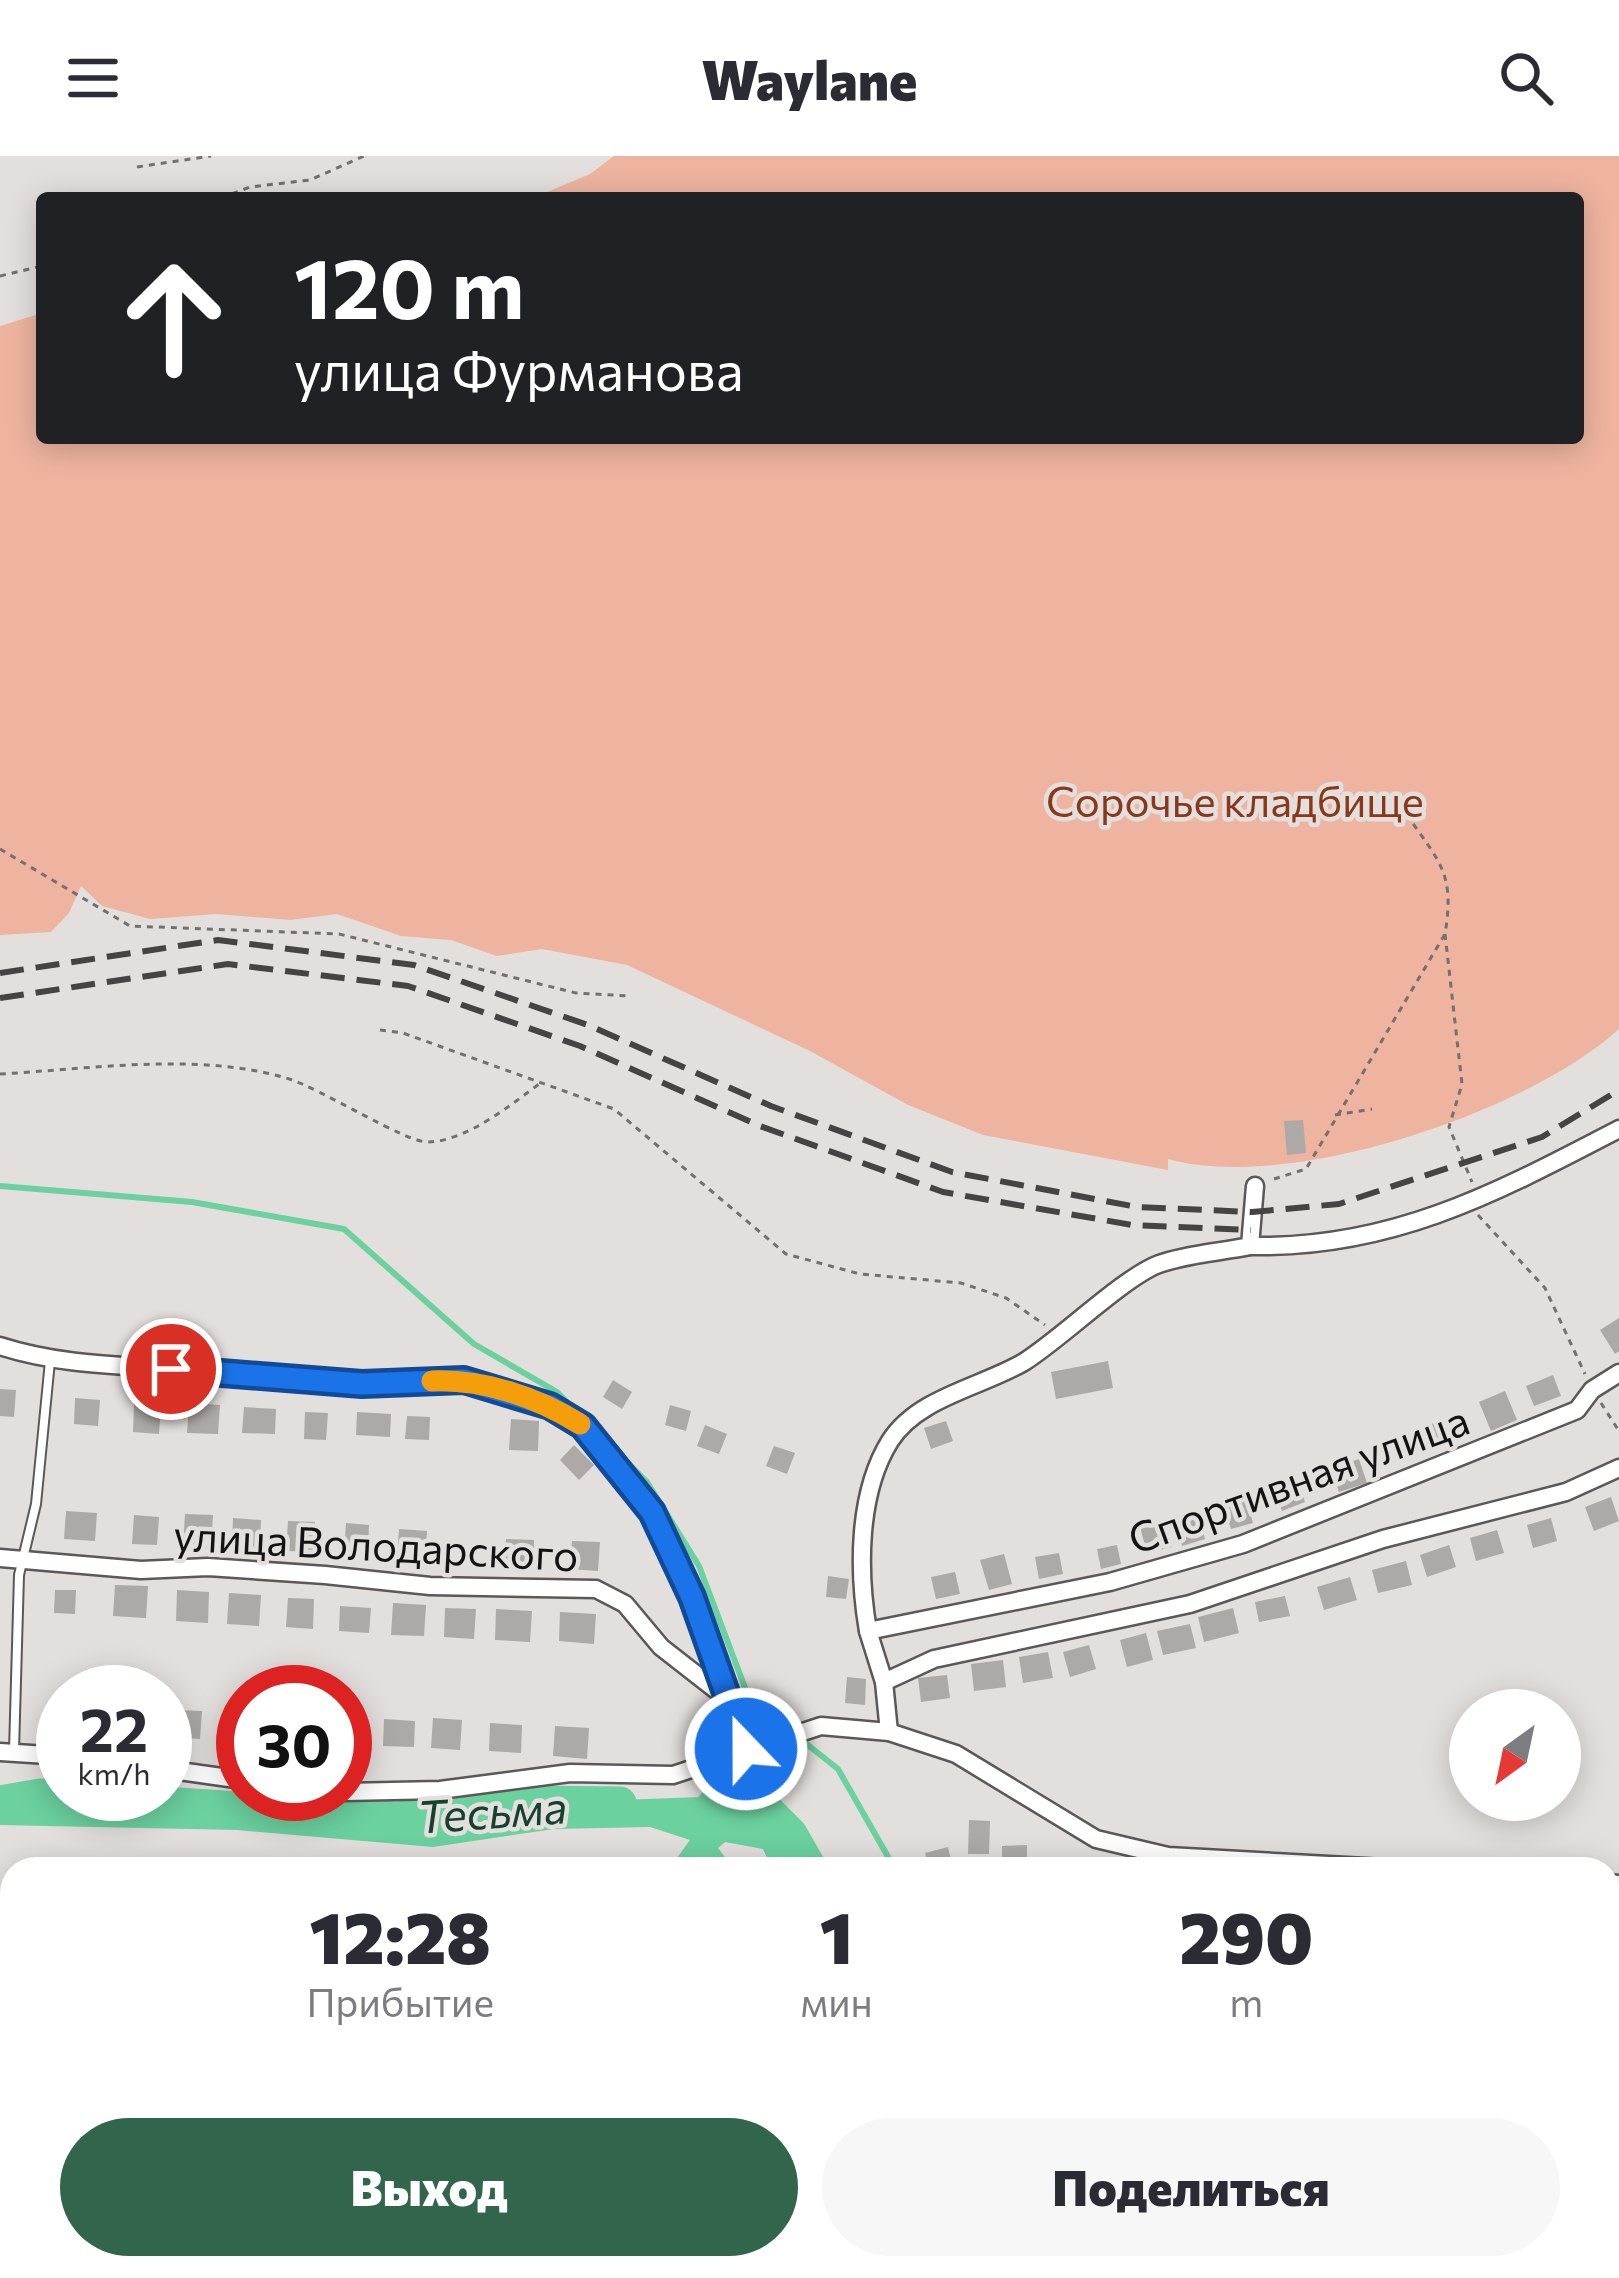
<!DOCTYPE html>
<html lang="ru">
<meta charset="utf-8">
<style>
:root{--surface:#fff;--page:#f7f7f7;--text:#2b2b33;--muted:#7c7c81;--accent:#31664c}
body{margin:0;font-family:Commissioner,sans-serif;background:var(--page);color:var(--text);height:100vh;display:flex;flex-direction:column;font-size:45px;white-space:nowrap}
*{box-sizing:border-box;margin:0}
p{font-size:39px;color:var(--muted)}
.icon{flex:none;width:66px;height:66px;fill:none;stroke:currentColor;stroke-width:2;stroke-linecap:round;stroke-linejoin:round}
.map{position:relative;flex:1;overflow:hidden}
.panel{position:absolute;left:0px;top:1701px;width:1620px;height:423px;display:flex;flex-direction:column;background:var(--surface);border-radius:36px 36px 0 0;box-shadow:0 6px 30px #0003}
.panel>*{flex:none}
.hud{position:absolute;left:36px;top:36px;width:1548px;height:252px;border-radius:12px;box-shadow:0 6px 30px #0003;background:#202124;color:#fff;overflow:hidden}
.needle{width:78px;rotate:213deg}
.controls{position:absolute;left:1449px;top:1533px;display:grid;gap:24px}
.controls a{display:grid;place-items:center;width:132px;height:132px;border-radius:50%;background:var(--surface);box-shadow:0 6px 30px #0003;font-size:60px}
.speed{position:absolute;left:36px;top:1509px;display:flex;gap:24px;font-size:60px;font-weight:700;text-align:center}
.speed>*{display:grid;place-content:center;width:156px;height:156px;border-radius:50%;background:var(--surface);box-shadow:0 6px 30px #0003;line-height:1}
.speed small{font-size:30px;font-weight:400}
.speed .limit{border:18px solid #d22;background:#fff;color:#111}
.pin{position:absolute;display:grid;place-items:center;width:102px;height:102px;color:#fff;margin:-51px;border:6px solid #fff;border-radius:50%;box-shadow:0 3px 12px #0007}
.me{position:absolute;width:132px;margin:-66px;rotate:338deg;stroke-linejoin:round;filter:drop-shadow(0 0 9px #0008)}
.turn{display:flex;align-items:center;gap:42px;height:252px;padding:0 60px;font-size:54px}
.turn .icon{width:156px;height:156px;stroke-width:2.5}
.turn b{display:block;font-size:84px;line-height:102px}
.eta{display:flex;justify-content:space-evenly;align-items:center;height:204px;text-align:center}
.eta b{font-size:72px;font-weight:800;line-height:84px}
.cta{display:flex;gap:24px;margin-top:auto;padding:24px 60px}
.cta a{flex:1;height:138px;border-radius:72px;background:var(--accent);color:#fff;font-size:48px;font-weight:800;line-height:138px;text-align:center}
.cta a+a{background:var(--page);color:var(--text)}
header{display:flex;justify-content:space-between;align-items:center;height:156px;padding:0 60px;background:var(--surface);font-size:54px;font-weight:800}
.map>svg:first-child{display:block}
.built{fill:#e0d3cf}
.green{fill:#eeb4a0}
.water{fill:#6bd19f}
.lines{fill:none;stroke-linecap:round;stroke-linejoin:round}
.stream{stroke:#6bd19f;stroke-width:6}
.river{stroke:#6bd19f;stroke-width:33}
.building{fill:#ada9a7}
.lane-casing{stroke:#5c5857;stroke-width:12}
.street-casing{stroke:#5c5857;stroke-width:21}
.path{stroke:#73706f;stroke-width:3;stroke-dasharray:6 6;stroke-linecap:butt}
.lane{stroke:#fff;stroke-width:8}
.street{stroke:#fff;stroke-width:16}
.rail{stroke:#464443;stroke-width:6;stroke-dasharray:24 12;stroke-linecap:butt}
.route-casing{stroke:#114b97;stroke-width:30}
.route{stroke:#1a73e8;stroke-width:21}
.slow{stroke:#f59e0b;stroke-width:21}
.labels{text-anchor:middle;dominant-baseline:central;stroke-width:9;stroke-linejoin:round;paint-order:stroke}
.park-label{font-size:42px;fill:#8a3819;stroke:#e3dfdd}
.street-label{font-size:42px;fill:#141212;stroke:#e3dfdd}
.water-label{font-size:45px;font-style:italic;fill:#15412d;stroke:#e3dfdd}
</style>
<header><svg class="icon" aria-label="menu" viewBox="0 0 24 24"><path d="M4 6h16M4 12h16M4 18h16"/></svg>Waylane<svg class="icon" aria-label="search" viewBox="0 0 24 24"><circle cx="10" cy="10" r="6"/><path d="M15 15l6 6"/></svg></header>
<div class="map">
<svg width="1619" height="2122" viewBox="0 0 1619 2122">
<rect width="100%" height="100%" fill="#e3dfdd"/>
<path class="built" d="M1619 1816V2122H1090L1085 2112H1608V1819Z"/>
<path class="green" d="M614 0H1619V873C1528 956 1289 1037 1168 1003V1014L983 979 908 949 810 895 627 809 542 793 497 800 451 784 401 780 337 758 290 764 216 758 150 763 102 750 81 730 69 757 51 776 0 779V170L42 157V282H1578V42H533L590 18Z"/>
<path class="water" d="M58 1638 400 1664 589 1645 730 1640 754 1647 782 1673 797 1713H772L763 1693 725 1686 718 1692 734 1713H669L690 1684 650 1671 554 1673 433 1691 237 1674 0 1669V1646Z"/>
<g class="lines">
<g class="stream">
<path d="M0 1030 192 1046 344 1073 474 1188 557 1236 647 1326 699 1410 747 1537 786 1570"/>
<path d="M808 1589 838 1613 895 1713"/>
</g>
<g class="river">
<path d="M0 1646 40 1639 397 1662 533 1646 620 1647"/>
<path d="M713 1649 764 1651 791 1678 811 1713"/>
<path d="M1608 1765 1619 1763"/>
</g>
</g>
<g class="building">
<path d="M1303 964 1306 997 1287 999 1284 965Z"/>
<path d="M1619 1162V1195L1615 1198 1600 1174Z"/>
<path d="M1108 1205 1113 1232 1056 1243 1051 1216Z"/>
<path d="M1553 1219 1561 1240 1534 1250 1526 1230Z"/>
<path d="M613 1224 632 1236 622 1253 603 1241Z"/>
<path d="M0 1233 16 1234 14 1261 0 1260Z"/>
<path d="M1505 1235 1517 1264 1491 1275 1479 1246Z"/>
<path d="M75 1242 100 1244 98 1270 74 1268Z"/>
<path d="M134 1247 161 1248 159 1278 133 1276Z"/>
<path d="M189 1247 220 1249 218 1278 187 1277Z"/>
<path d="M670 1249 691 1255 686 1275 665 1269Z"/>
<path d="M244 1251 276 1253 275 1278 242 1277Z"/>
<path d="M305 1256 328 1257 326 1284 304 1283Z"/>
<path d="M357 1256 391 1258 390 1281 356 1279Z"/>
<path d="M1455 1259 1465 1283 1438 1293 1429 1269Z"/>
<path d="M407 1260 430 1261 429 1284 405 1283Z"/>
<path d="M511 1263 539 1265 538 1295 509 1294Z"/>
<path d="M946 1265 953 1285 931 1293 924 1272Z"/>
<path d="M705 1269 727 1278 719 1298 697 1290Z"/>
<path d="M574 1289 594 1309 579 1324 560 1304Z"/>
<path d="M774 1290 795 1297 787 1318 766 1310Z"/>
<path d="M1359 1303 1367 1327 1339 1336 1331 1313Z"/>
<path d="M1298 1326 1305 1346 1282 1355 1275 1335Z"/>
<path d="M1611 1341 1619 1365 1594 1375 1585 1351Z"/>
<path d="M1247 1345 1253 1367 1231 1373 1224 1351Z"/>
<path d="M66 1355 97 1357 95 1385 64 1383Z"/>
<path d="M185 1358 213 1359 211 1393 183 1391Z"/>
<path d="M134 1359 159 1361 157 1389 132 1388Z"/>
<path d="M233 1362 261 1364 260 1391 232 1389Z"/>
<path d="M1199 1362 1205 1383 1182 1390 1176 1369Z"/>
<path d="M1551 1362 1557 1385 1533 1392 1527 1369Z"/>
<path d="M288 1365 315 1366 314 1396 286 1395Z"/>
<path d="M1166 1365 1172 1391 1147 1397 1140 1371Z"/>
<path d="M346 1367 369 1369 368 1397 344 1396Z"/>
<path d="M399 1373 427 1375 425 1403 397 1402Z"/>
<path d="M1497 1374 1504 1397 1476 1405 1470 1382Z"/>
<path d="M506 1383 534 1384 533 1412 504 1410Z"/>
<path d="M572 1385 600 1386 598 1415 570 1413Z"/>
<path d="M1117 1389 1121 1408 1101 1413 1097 1393Z"/>
<path d="M1449 1389 1456 1411 1427 1421 1420 1399Z"/>
<path d="M1059 1397 1063 1418 1039 1423 1035 1401Z"/>
<path d="M1004 1398 1012 1428 989 1434 980 1404Z"/>
<path d="M1406 1405 1412 1429 1378 1437 1372 1414Z"/>
<path d="M955 1416 960 1438 936 1443 931 1421Z"/>
<path d="M828 1420 849 1423 846 1443 826 1441Z"/>
<path d="M1350 1421 1357 1444 1324 1454 1317 1431Z"/>
<path d="M115 1429 148 1430 146 1462 113 1460Z"/>
<path d="M55 1434H76L75 1458 54 1457Z"/>
<path d="M177 1434 209 1436 208 1467 176 1465Z"/>
<path d="M229 1437 261 1439 259 1470 227 1468Z"/>
<path d="M1285 1440 1290 1460 1259 1466 1255 1446Z"/>
<path d="M288 1442 314 1443 313 1473 286 1471Z"/>
<path d="M393 1447 426 1449 424 1480 391 1479Z"/>
<path d="M340 1450 371 1452 369 1477 339 1475Z"/>
<path d="M445 1452 476 1453 474 1483 444 1481Z"/>
<path d="M1233 1452 1239 1477 1204 1486 1198 1461Z"/>
<path d="M496 1453 532 1455 530 1486 495 1484Z"/>
<path d="M560 1456 596 1458 594 1488 559 1485Z"/>
<path d="M1190 1468 1196 1492 1163 1499 1157 1475Z"/>
<path d="M1146 1477 1153 1504 1127 1511 1120 1484Z"/>
<path d="M1089 1489 1096 1513 1070 1521 1063 1496Z"/>
<path d="M1048 1496 1053 1522 1023 1527 1019 1501Z"/>
<path d="M1003 1504 1006 1531 974 1535 971 1508Z"/>
<path d="M947 1519 950 1542 921 1546 918 1522Z"/>
<path d="M847 1521 866 1523 865 1549 845 1547Z"/>
<path d="M177 1554 202 1555 200 1583 175 1581Z"/>
<path d="M433 1562 462 1564 460 1594 431 1592Z"/>
<path d="M384 1563 415 1565 414 1591 383 1590Z"/>
<path d="M490 1567 522 1569 521 1597 489 1595Z"/>
<path d="M555 1570 589 1572 587 1603 553 1600Z"/>
<path d="M969 1664 990 1665 989 1698H968Z"/>
<path d="M1027 1689V1713H1002V1690Z"/>
<path d="M948 1691 953 1713H929L925 1697Z"/>
<path d="M1619 1884V2122H1524L1519 2112H1608V1890Z"/>
<path d="M799 2112H858L873 2122H814Z"/>
<path d="M1085 2112H1205L1212 2122H1090Z"/>
<path d="M1239 2112H1401L1408 2122H1223Z"/>
</g>
<g class="lines">
<defs>
<g id="lane">
<path d="M14 1595 19 1419 36 1348 50 1205"/>
<path d="M1608 1836 1619 1833"/>
<path d="M911 2112 921 2122"/>
<path d="M1043 2112 1050 2122"/>
<path d="M1487 2112 1493 2122"/>
</g>
<g id="street">
<path d="M1255 1030 1250 1090C1221 1096 1186 1098 1159 1108 1124 1121 1061 1183 1024 1206 982 1231 918 1241 890 1285 857 1338 858 1416 868 1475L1110 1426 1243 1388 1577 1254 1592 1234 1619 1217"/>
<path d="M1250 1090C1392 1093 1496 1037 1619 973"/>
<path d="M0 1190C56 1208 112 1209 171 1213 235 1218 299 1228 363 1228 396 1229 430 1221 463 1224 625 1241 682 1408 725 1541"/>
<path d="M0 1402 141 1414 208 1411 325 1419 430 1430 596 1433 625 1448 661 1491 725 1541 746 1593"/>
<path d="M868 1475 884 1526 889 1576"/>
<path d="M884 1526 934 1503 1190 1448 1383 1383 1566 1336 1619 1312"/>
<path d="M0 1596 63 1600"/>
<path d="M165 1613 243 1624"/>
<path d="M345 1636 440 1634 570 1617 673 1619 821 1570 889 1576 956 1598 1096 1683 1168 1700 1402 1713"/>
<path d="M1608 1727 1619 1728"/>
<path d="M144 2122 312 2112"/>
</g>
</defs>
<use href="#lane" class="lane-casing"/>
<use href="#street" class="street-casing"/>
<g class="path">
<path d="M137 11 211 0"/>
<path d="M221 42 250 31 310 24 364 0"/>
<path d="M0 120 42 110"/>
<path d="M0 693 130 770 339 778 576 837 630 840"/>
<path d="M1445 778 1462 928 1449 971 1472 1026"/>
<path d="M380 874 403 877 614 953 786 1098 860 1118 961 1127 1006 1142 1045 1169"/>
<path d="M0 918C90 913 198 896 286 922 321 932 407 988 429 986 469 984 510 949 542 926"/>
<path d="M1335 959 1372 953"/>
<path d="M1274 1023 1306 1013 1445 778C1455 717 1440 707 1407 659"/>
<path d="M1478 1059 1545 1132 1585 1218"/>
<path d="M1601 1247 1619 1275"/>
</g>
<use href="#lane" class="lane"/>
<use href="#street" class="street"/>
<g class="rail">
<path d="M0 817 218 784 414 809 588 869 771 950 952 1016 1137 1051 1252 1056 1339 1048 1542 981 1619 934"/>
<path d="M0 842 228 808 408 830 580 890 760 970 943 1036 1132 1069 1251 1074"/>
</g>
</g>
<g class="lines">
<defs>
<path id="route" d="M171 1213 362 1228 464 1224 550 1250 583 1270 652 1356 692 1441 746 1593"/>
</defs>
<use href="#route" class="route-casing"/>
<use href="#route" class="route"/>
<path class="slow" d="M432 1225C484 1223 536 1241 580 1268"/>
</g>
<g class="labels">
<g class="park-label">
<text x="1235" y="644">Сорочье кладбище</text>
</g>
<g class="street-label">
<text transform="translate(1298 1322) rotate(-20)">Спортивная улица</text>
<text transform="translate(376 1388) rotate(3)">улица Володарского</text>
</g>
<g class="water-label">
<text transform="translate(492 1654) rotate(-4)">Тесьма</text>
</g>
</g>
</svg>
<div class="controls">
<a><svg class="needle" viewBox="-14 -14 28 28"><path d="M0-13l5 13h-10z" fill="#e53935"/><path d="M0 13l5-13h-10z" fill="#7c7c81"/></svg></a>
</div>
<div class="speed"><div>22<small>km/h</small></div><div class="limit">30</div></div>
<div class="pin" style="left:171px;top:1213px;background:#d93025"><svg class="icon" aria-label="arrive" viewBox="0 0 24 24"><path d="M6 21V4h12l-3 4 3 4H6"/></svg></div>
<svg class="me" style="left:746px;top:1593px" viewBox="-20 -20 40 40"><circle r="17" fill="#1a73e8" stroke="#fff" stroke-width="3"/><path d="M0-11L8 9 0 5-8 9z" fill="#fff"/></svg>
<div class="hud">
<div class="turn"><svg class="icon" aria-label="ahead" viewBox="0 0 24 24"><path d="M12 20V5M6 11l6-6 6 6"/></svg><div><b>120 m</b>улица Фурманова</div></div>
</div>
<section class="panel">
<div class="eta">
<div><b>12:28</b><p>Прибытие</p></div>
<div><b>1</b><p>мин</p></div>
<div><b>290</b><p>m</p></div>
</div>
<div class="cta"><a>Выход</a><a>Поделиться</a></div>
</section>
</div>
